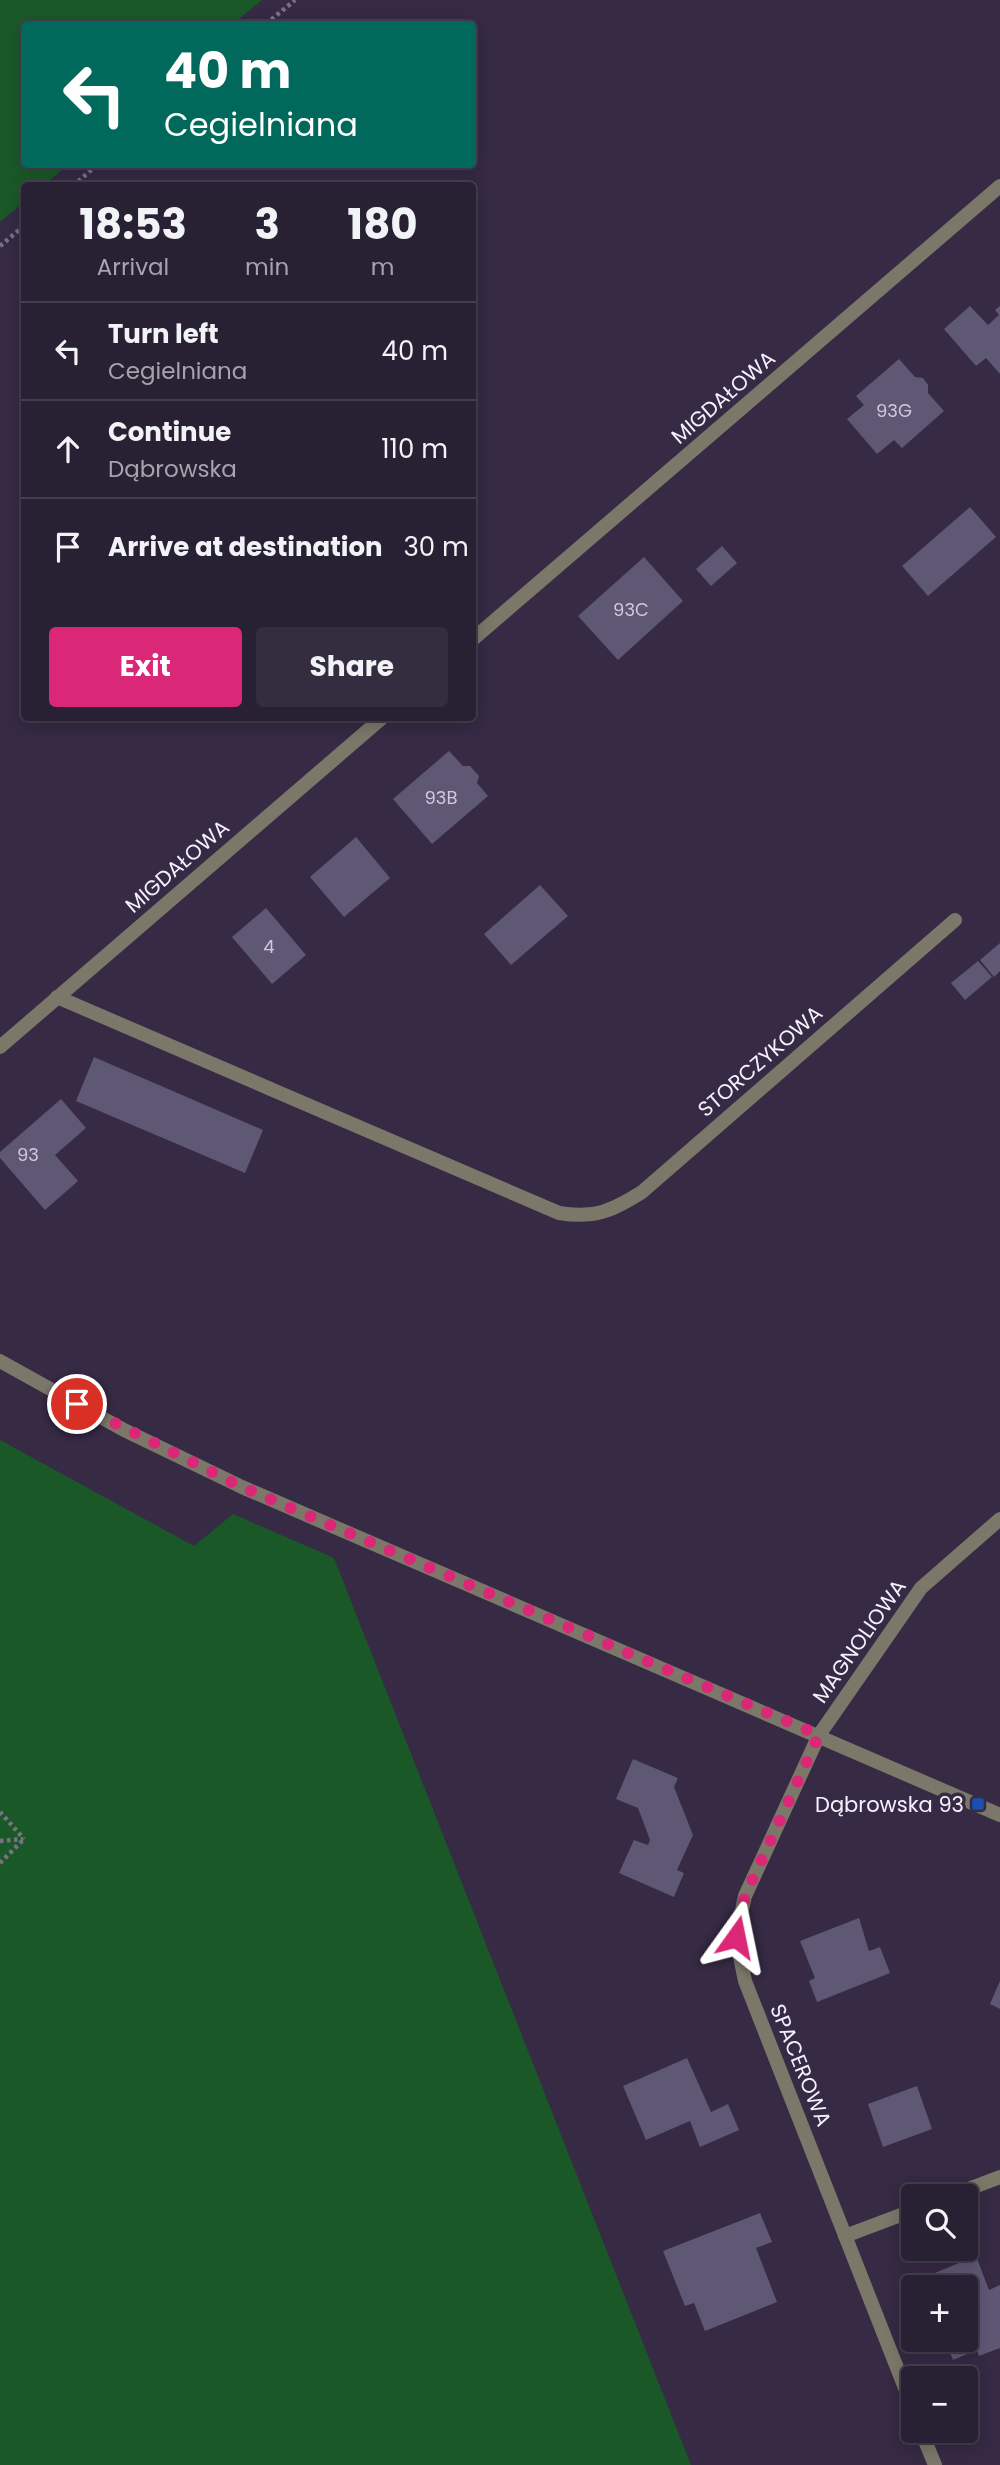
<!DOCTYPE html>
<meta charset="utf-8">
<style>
:root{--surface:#282033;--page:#342d3f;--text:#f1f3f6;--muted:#a5a3ac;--line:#443e4e;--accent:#db2777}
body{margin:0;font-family:Poppins,sans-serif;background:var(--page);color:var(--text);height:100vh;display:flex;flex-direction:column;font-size:26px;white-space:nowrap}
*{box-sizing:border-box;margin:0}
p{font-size:23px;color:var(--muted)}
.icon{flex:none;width:38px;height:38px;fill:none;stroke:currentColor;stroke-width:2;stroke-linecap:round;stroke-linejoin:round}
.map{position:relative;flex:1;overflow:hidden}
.side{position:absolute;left:21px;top:182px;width:455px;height:539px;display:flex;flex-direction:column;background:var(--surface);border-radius:7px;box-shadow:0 4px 18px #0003,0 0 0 2px var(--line)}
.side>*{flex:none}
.guide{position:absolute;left:21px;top:21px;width:455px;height:147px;border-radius:7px;box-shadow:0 4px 18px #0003,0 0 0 2px var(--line);background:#00695c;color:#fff;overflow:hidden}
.fabs{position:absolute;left:901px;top:2184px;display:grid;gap:14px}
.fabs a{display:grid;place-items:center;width:77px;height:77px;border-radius:7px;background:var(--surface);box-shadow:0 4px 18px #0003,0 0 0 2px var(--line);font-size:35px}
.pin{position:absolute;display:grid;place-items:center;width:60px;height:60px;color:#fff;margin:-30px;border:4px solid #fff;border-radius:50%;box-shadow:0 2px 7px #0007}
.me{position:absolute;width:77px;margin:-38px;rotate:12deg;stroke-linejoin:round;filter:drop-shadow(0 0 5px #0008)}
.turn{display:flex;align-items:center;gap:24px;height:147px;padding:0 28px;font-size:32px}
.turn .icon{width:91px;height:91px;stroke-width:2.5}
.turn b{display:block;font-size:49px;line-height:60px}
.eta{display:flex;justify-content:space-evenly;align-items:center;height:119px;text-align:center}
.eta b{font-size:42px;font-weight:700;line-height:49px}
.action{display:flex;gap:14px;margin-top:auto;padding:14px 28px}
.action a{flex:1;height:80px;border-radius:7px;background:var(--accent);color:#fff;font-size:28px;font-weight:700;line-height:80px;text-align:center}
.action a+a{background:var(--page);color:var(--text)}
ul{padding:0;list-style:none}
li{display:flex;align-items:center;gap:21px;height:98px;padding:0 28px;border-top:2px solid var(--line)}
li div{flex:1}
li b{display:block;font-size:26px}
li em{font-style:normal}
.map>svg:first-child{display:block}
.green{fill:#1b5828}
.building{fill:#5e5875}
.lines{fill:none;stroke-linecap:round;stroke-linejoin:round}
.path{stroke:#7b7187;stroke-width:4.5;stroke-dasharray:3.5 3.5;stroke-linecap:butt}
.service{stroke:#7b7769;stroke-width:14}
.minor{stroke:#7b7769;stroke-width:14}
.tertiary{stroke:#7b7769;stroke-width:14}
.route{stroke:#db2777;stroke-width:12;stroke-dasharray:0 21.6}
.transit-dot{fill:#1a4fb4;stroke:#362a44;stroke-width:2.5}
.labels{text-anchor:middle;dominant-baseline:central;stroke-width:7;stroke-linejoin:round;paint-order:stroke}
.number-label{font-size:18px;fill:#d0cadc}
.street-label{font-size:21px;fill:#f6f0fe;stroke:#362a44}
.poi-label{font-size:21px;fill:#f6f0fe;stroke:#362a44;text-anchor:end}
</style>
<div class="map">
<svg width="1000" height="2465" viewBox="0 0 1000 2465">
<rect width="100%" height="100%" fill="#362a44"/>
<g class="green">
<path d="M0 0H262L233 24H24V164L68 165 44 185 24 186V202L0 222Z"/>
<path d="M0 1440 194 1546 233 1514 334 1558 691 2465H0Z"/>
</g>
<g class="building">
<path d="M970 306 988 325 999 315 995 310 1000 306V374L986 358 976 366 944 329Z"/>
<path d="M899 359 915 377 923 378 928 385V393L944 411 902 448 894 440 877 454 847 419 864 405 856 396Z"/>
<path d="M970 507 996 537 928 596 902 566Z"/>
<path d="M722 546 737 563 711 586 696 569Z"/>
<path d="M644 557 683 601 618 660 578 616Z"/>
<path d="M449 751 463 766H470L479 776 477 783 488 796 432 844 393 799Z"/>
<path d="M356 837 390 878 344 917 310 877Z"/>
<path d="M540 885 568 916 511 965 484 934Z"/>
<path d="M266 908 306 955 272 984 232 937Z"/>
<path d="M1000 943V971L994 977 980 960Z"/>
<path d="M978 961 992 977 965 1000 951 983Z"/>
<path d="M94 1057 263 1130 245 1173 76 1101Z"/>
<path d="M61 1099 86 1128 55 1155 78 1181 45 1210 0 1158V1152Z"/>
<path d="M633 1759 678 1778 674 1787 693 1835 677 1870 684 1873 674 1897 619 1873 634 1840 648 1845 650 1840 638 1808 616 1799Z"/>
<path d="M859 1918 869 1951 880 1947 890 1973 817 2002 809 1981 815 1978 800 1941Z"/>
<path d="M1000 1981V2009L990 2004Z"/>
<path d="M687 2058 711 2112 728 2104 739 2130 700 2147 690 2121 646 2140 623 2086Z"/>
<path d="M917 2086 932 2129 883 2147 868 2104Z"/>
<path d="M760 2213 772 2242 756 2248 777 2302 705 2331 694 2303 685 2306 663 2251Z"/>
<path d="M976 2256 989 2290 1000 2285V2348L979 2356 977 2350 953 2360 945 2340H966V2287H935L930 2275Z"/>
</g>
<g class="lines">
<g class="path">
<path d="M266 24 295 0"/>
<path d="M73 186 98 164"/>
<path d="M0 246 24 226"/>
<path d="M0 1812 24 1839"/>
<path d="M0 1841 23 1839"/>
<path d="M0 1863 24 1839"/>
</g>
<g class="service">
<path d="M472 640 1000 186"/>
<path d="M57 997 559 1213C594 1219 612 1211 642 1192L955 920"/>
<path d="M0 1047 382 718"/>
<path d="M819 1735 921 1588 1000 1519"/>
</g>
<g class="minor">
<path d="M819 1735 745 1896 736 1937 745 1981 914 2411"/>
<path d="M950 2196 1000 2177"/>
<path d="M845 2236 914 2210"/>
<path d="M921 2431 935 2465"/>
</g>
<path class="tertiary" d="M0 1361 124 1430 242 1487 1000 1815"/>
</g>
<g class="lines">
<path class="route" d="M77 1404 242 1487 819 1735 745 1896 736 1937"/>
</g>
<rect class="transit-dot" x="971" y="1797" width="14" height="14" rx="3.5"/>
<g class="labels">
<g class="number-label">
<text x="894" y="410">93G</text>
<text x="631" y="609">93C</text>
<text x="441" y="797">93B</text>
<text x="269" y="946">4</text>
<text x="28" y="1154">93</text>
</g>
<g class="street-label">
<text transform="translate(723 397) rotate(-41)">MIGDAŁOWA</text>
<text transform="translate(177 866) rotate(-41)">MIGDAŁOWA</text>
<text transform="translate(760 1061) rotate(-41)">STORCZYKOWA</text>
<text transform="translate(859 1641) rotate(-55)">MAGNOLIOWA</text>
<text transform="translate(801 2065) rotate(68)">SPACEROWA</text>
</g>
<g class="poi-label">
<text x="964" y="1804">Dąbrowska 93</text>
</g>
</g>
</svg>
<div class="fabs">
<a><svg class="icon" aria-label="search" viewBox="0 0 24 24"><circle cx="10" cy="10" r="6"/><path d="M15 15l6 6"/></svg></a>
<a>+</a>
<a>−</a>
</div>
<div class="pin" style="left:77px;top:1404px;background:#d93025"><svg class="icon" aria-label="arrive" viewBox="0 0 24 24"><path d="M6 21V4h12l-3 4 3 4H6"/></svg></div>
<svg class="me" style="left:736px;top:1937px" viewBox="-20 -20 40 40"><path d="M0-17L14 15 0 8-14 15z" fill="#db2777" stroke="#fff" stroke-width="4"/></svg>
<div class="guide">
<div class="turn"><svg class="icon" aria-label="left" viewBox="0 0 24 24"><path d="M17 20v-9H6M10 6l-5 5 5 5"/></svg><div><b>40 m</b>Cegielniana</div></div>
</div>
<section class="side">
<div class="eta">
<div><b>18:53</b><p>Arrival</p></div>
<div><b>3</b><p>min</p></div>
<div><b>180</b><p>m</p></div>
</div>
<ul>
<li><svg class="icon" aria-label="left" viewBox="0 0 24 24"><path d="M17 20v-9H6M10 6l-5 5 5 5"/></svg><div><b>Turn left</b><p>Cegielniana</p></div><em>40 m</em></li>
<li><svg class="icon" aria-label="ahead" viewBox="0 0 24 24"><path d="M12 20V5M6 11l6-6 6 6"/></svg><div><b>Continue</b><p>Dąbrowska</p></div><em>110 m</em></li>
<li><svg class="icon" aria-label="arrive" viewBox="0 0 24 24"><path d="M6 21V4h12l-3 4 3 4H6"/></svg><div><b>Arrive at destination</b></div><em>30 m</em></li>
</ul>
<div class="action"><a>Exit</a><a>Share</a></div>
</section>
</div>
